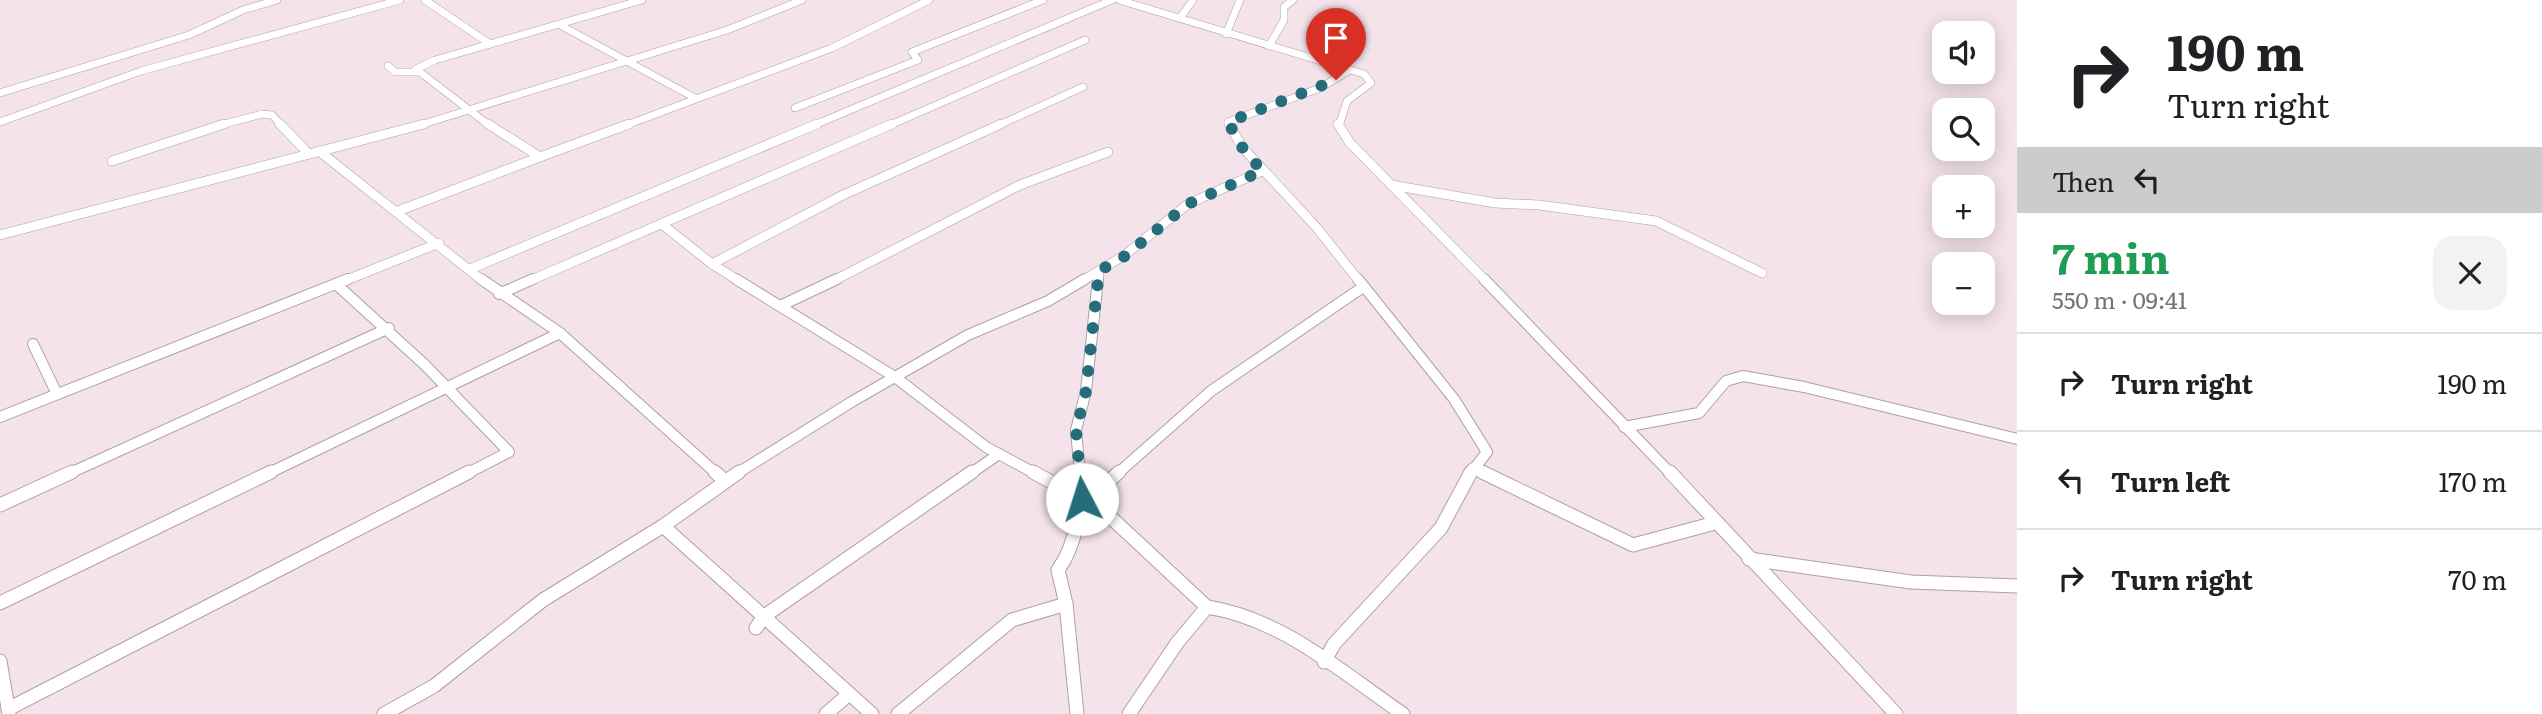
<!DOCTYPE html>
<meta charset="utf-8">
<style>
:root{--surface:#fff;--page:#f2f2f2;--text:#202124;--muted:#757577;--line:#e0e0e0}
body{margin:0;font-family:Literata,serif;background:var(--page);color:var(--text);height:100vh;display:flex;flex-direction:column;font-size:26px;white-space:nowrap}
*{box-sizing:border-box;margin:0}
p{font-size:23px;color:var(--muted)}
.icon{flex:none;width:38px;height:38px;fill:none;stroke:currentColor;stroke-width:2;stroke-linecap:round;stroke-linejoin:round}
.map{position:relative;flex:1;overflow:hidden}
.side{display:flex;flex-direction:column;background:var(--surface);width:525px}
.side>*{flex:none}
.banner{background:#fff;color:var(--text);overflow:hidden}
.tools{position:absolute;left:1932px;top:21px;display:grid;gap:14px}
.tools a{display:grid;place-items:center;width:63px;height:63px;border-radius:14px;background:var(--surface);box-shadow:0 4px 18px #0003;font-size:35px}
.pin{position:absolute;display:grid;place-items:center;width:60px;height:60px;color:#fff;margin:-72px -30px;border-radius:50% 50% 50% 0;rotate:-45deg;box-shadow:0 0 7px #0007}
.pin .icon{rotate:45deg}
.me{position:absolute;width:77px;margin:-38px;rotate:355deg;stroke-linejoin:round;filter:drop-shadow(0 0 5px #0008)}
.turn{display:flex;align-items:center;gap:24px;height:147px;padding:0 35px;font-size:32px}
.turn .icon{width:91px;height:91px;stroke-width:2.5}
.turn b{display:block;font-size:49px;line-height:60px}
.then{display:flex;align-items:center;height:66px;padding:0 35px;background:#0003;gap:14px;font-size:26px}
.round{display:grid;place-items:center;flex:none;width:74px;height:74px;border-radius:21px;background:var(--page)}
.headline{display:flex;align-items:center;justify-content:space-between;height:119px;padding:0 35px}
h1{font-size:42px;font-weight:700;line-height:52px;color:#1e9e55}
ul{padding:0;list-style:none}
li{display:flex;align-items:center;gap:21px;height:98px;padding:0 35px;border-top:2px solid var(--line)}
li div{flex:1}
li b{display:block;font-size:26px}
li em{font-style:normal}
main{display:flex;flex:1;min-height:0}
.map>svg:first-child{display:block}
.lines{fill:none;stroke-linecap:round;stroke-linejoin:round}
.minor-far3-casing{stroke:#af9fa6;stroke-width:8}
.minor-far2-casing{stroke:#af9fa6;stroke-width:10}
.minor-far1-casing{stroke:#af9fa6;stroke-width:12}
.minor-casing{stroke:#af9fa6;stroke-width:15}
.minor-far3{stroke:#fff;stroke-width:7}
.minor-far2{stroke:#fff;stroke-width:9}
.minor-far1{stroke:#fff;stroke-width:10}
.minor{stroke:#fff;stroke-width:13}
.route{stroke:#256d7a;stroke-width:12;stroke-dasharray:0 21.6}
</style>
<main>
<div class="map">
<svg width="2017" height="714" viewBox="0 0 2017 714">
<rect width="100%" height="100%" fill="#f4e3ea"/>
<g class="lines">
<defs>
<g id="minor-far3">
<path d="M425 0 490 44"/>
<path d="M1119 0 1364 74 1371 83 1347 101 1339 126"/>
<path d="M1180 18 1193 0"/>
<path d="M560 25 695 98"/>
<path d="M1226 34 1240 0"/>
<path d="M1269 46 1284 20V7L1293 0"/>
<path d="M388 66 395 72H418"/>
<path d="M0 93 189 35 243 10 277 0"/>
<path d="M795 108 918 60 912 52 1043 0"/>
<path d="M0 122 141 71 400 0"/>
<path d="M217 126 262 114 272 115 282 126"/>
<path d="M417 126 727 30 802 0"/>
<path d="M490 126 416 69 435 60 642 0"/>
<path d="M624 126 832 48 929 0"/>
<path d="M812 126 1112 0"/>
<path d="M888 126 1085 40"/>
<path d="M997 126 1083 87"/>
<path d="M1230 126 1228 122 1320 88 1348 71"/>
</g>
<g id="minor-far2">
<path d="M280 124 309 154"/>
<path d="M488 124 540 157 629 124"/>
<path d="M1229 124 1242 147 1317 228 1359 281"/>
<path d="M1338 124 1350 143 1486 281"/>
<path d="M319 151 483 281"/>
<path d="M112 161 224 124"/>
<path d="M1391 185 1495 203 1539 205 1656 221 1762 273"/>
<path d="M398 211 540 157"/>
<path d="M663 225 712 264 739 281"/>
<path d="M0 235 424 124"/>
<path d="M712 264 843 195 1001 124"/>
<path d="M470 269 817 124"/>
<path d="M344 281 439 243"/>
<path d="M529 281 892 124"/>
<path d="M833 281 1020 185 1108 152"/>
<path d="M1082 281 1125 255 1188 204 1262 171"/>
<path d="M1098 281 1099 271"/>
</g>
<g id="minor-far1">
<path d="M481 279 560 333 717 474"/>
<path d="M736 279 895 377 986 447 1036 474"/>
<path d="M1358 279 1454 399 1487 452 1470 474"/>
<path d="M1484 279 1671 474"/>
<path d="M336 284 425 365 509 452 466 474"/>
<path d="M499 294 533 279"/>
<path d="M780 306 837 279"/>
<path d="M33 344 57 394"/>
<path d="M0 417 348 279"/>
<path d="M1624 427 1699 413 1726 381 1743 376 1804 387 2017 439"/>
<path d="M1473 468 1486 474"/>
<path d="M68 474 389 328"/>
<path d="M267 474 560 333"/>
<path d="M736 474 853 401 968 335 1048 301 1085 279"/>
<path d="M970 474 999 454"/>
<path d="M1080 474 1076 430 1086 391 1098 279"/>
<path d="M1117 474 1211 391 1363 287"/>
</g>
<g id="minor">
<path d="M715 472 725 481"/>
<path d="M1033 472 1082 499 1090 498 1119 472"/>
<path d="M1482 472 1633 545 1715 523"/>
<path d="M1670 472 1896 714"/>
<path d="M1090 498 1207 607"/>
<path d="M0 505 72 472"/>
<path d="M663 526 872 714"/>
<path d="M1749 559 1911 582 2017 586"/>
<path d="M0 603 271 472"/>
<path d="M756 628 763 617 972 472"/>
<path d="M0 661 9 714"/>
<path d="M1324 662 1334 644 1441 528 1471 472"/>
<path d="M8 709 469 472"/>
<path d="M384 714 434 686 543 600 663 526 739 472"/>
<path d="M826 714 849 694"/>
<path d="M898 714 1012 620 1066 604"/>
<path d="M1077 714 1066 604 1058 570C1077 544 1082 504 1080 472"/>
<path d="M1129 714 1177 643 1207 607C1281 618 1343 673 1403 714"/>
</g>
</defs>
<use href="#minor-far3" class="minor-far3-casing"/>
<use href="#minor-far2" class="minor-far2-casing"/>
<use href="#minor-far1" class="minor-far1-casing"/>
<use href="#minor" class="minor-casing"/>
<use href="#minor-far3" class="minor-far3"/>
<use href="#minor-far2" class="minor-far2"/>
<use href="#minor-far1" class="minor-far1"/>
<use href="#minor" class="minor"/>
</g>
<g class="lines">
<path class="route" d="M1082 499 1076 430 1086 391 1099 271 1125 256 1188 204 1262 171 1242 147 1228 122 1336 80"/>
</g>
</svg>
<div class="tools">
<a><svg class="icon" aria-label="sound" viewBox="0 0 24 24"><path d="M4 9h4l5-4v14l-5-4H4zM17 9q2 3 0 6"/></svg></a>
<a><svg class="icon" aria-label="search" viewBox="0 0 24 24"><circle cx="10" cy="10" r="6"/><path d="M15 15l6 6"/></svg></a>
<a>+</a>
<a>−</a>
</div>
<div class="pin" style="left:1336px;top:80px;background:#d93025"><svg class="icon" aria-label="arrive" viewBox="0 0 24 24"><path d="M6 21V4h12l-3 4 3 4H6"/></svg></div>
<svg class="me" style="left:1082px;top:499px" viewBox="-20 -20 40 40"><circle r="19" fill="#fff"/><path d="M0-13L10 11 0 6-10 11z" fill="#256d7a"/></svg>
</div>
<section class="side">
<div class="banner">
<div class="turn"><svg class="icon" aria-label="right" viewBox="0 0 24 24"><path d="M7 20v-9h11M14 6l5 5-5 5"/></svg><div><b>190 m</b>Turn right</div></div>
<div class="then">Then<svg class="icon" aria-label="left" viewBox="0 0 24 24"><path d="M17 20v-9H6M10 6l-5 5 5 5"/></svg></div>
</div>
<div class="headline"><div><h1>7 min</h1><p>550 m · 09:41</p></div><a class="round"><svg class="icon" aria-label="close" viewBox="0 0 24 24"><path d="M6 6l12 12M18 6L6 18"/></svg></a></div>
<ul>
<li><svg class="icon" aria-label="right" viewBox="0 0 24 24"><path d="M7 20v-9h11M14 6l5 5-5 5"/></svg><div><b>Turn right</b></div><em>190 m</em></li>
<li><svg class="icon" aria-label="left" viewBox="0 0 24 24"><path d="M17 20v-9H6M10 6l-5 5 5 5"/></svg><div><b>Turn left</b></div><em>170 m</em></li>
<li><svg class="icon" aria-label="right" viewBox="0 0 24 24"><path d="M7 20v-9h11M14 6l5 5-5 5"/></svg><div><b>Turn right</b></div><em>70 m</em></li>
</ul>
</section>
</main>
